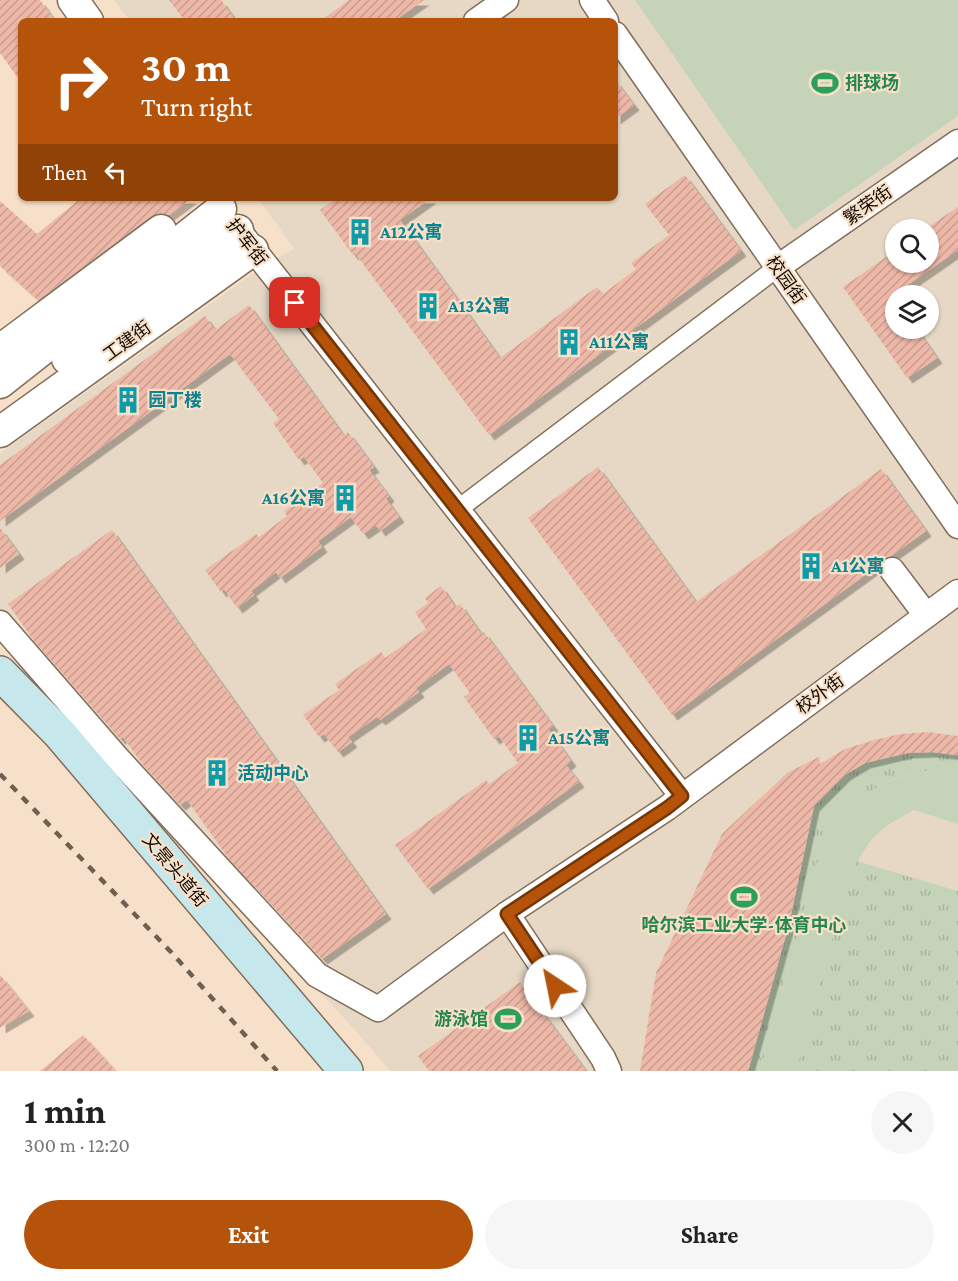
<!DOCTYPE html>
<meta charset="utf-8">
<style>
:root{--surface:#fff;--page:#f6f6f6;--text:#222;--muted:#767676;--accent:#b45309}
body{margin:0;font-family:"Crimson Pro","Noto Sans SC",serif;background:var(--page);color:var(--text);height:100vh;display:flex;flex-direction:column;font-size:22px;white-space:nowrap}
*{box-sizing:border-box;margin:0}
p{font-size:20px;color:var(--muted)}
.icon{flex:none;width:33px;height:33px;fill:none;stroke:currentColor;stroke-width:2;stroke-linecap:round;stroke-linejoin:round}
.map{position:relative;height:1071px;overflow:hidden}
.side{display:flex;flex-direction:column;background:var(--surface);flex:1}
.side>*{flex:none}
.guide{position:absolute;left:18px;top:18px;width:600px;height:183px;border-radius:9px;box-shadow:0 2px 4px #0004;background:#b45309;color:#fff;overflow:hidden}
.fabs{position:absolute;left:885px;top:219px;display:grid;gap:12px}
.fabs a{display:grid;place-items:center;width:54px;height:54px;border-radius:50%;background:var(--surface);box-shadow:0 2px 4px #0004;font-size:30px}
.pin{position:absolute;display:grid;place-items:center;width:51px;height:51px;color:#fff;margin:-26px;border-radius:12px;box-shadow:0 3px 9px #0006}
.me{position:absolute;width:66px;margin:-33px;rotate:326deg;stroke-linejoin:round;filter:drop-shadow(0 0 4px #0008)}
.turn{display:flex;align-items:center;gap:21px;height:126px;padding:0 24px;font-size:27px}
.turn .icon{width:78px;height:78px;stroke-width:2.5}
.turn b{display:block;font-size:42px;line-height:51px}
.then{display:flex;align-items:center;height:57px;padding:0 24px;background:#0003;gap:12px;font-size:22px}
.round{display:grid;place-items:center;flex:none;width:63px;height:63px;border-radius:32px;background:var(--page)}
.headline{display:flex;align-items:center;justify-content:space-between;height:102px;padding:0 24px}
h1{font-size:36px;font-weight:700;line-height:45px}
.action{display:flex;gap:12px;margin-top:auto;padding:12px 24px}
.action a{flex:1;height:69px;border-radius:36px;background:var(--accent);color:#fff;font-size:24px;font-weight:700;line-height:69px;text-align:center}
.action a+a{background:var(--page);color:var(--text)}
.map>svg:first-child{display:block}
.education{fill:#e6d8c5;fill-rule:evenodd}
.grass{fill:url(#grass-tufts)}
.pitch{fill:#c5d4b8}
.building{fill:url(#building-hatch);filter:url(#shadow)}
.lines{fill:none;stroke-linecap:round;stroke-linejoin:round}
.pedestrian-casing{stroke:#816d59;stroke-width:21}
.minor-casing{stroke:#816d59;stroke-width:27}
.tertiary-casing{stroke:#816d59;stroke-width:33}
.secondary-casing{stroke:#816d59;stroke-width:36}
.pedestrian{stroke:#fff;stroke-width:18}
.minor{stroke:#fff;stroke-width:24}
.tertiary{stroke:#fff;stroke-width:30}
.secondary{stroke:#c6e8ec;stroke-width:33}
.rail{stroke:#6d5f52;stroke-width:4.5;stroke-dasharray:8 8;stroke-linecap:butt}
.route-casing{stroke:#753606;stroke-width:15}
.route{stroke:#b45309;stroke-width:10}
.labels{text-anchor:middle;dominant-baseline:central;stroke-width:4.5;stroke-linejoin:round;paint-order:stroke}
.leisure-label{font-size:18px;font-weight:bold;fill:#27864d;stroke:#f7e0c9;text-anchor:start}
.street-label{font-size:18px;fill:#130c05;stroke:#f7e0c9}
.culture-label{font-size:18px;font-weight:bold;fill:#0d838f;stroke:#f7e0c9;text-anchor:start}
</style>
<div class="map">
<svg width="958" height="1071" viewBox="0 0 958 1071">
<defs>
<pattern id="grass-tufts" width="24" height="20" patternUnits="userSpaceOnUse" patternTransform="scale(1.5)"><rect width="24" height="20" fill="#c5d4b8"/><path d="M3 7l-1-3M5 7V3M7 7l1-3M15 17l-1-3M17 17v-4M19 17l1-3" fill="none" stroke="#a8b59d"/></pattern>
<pattern id="building-hatch" width="6" height="6" patternUnits="userSpaceOnUse" patternTransform="scale(1.5)"><rect width="6" height="6" fill="#eeb8a8"/><path d="M-1 1l2-2M0 6l6-6M5 7l2-2" fill="none" stroke="#cb9d8f"/></pattern>
<filter id="shadow"><feDropShadow dx="5.5" dy="5.5" stdDeviation="0" flood-color="#0004"/></filter>
</defs>
<rect width="100%" height="100%" fill="#f7e0c9"/>
<path class="education" d="M114 0H958V1071H390L355 1030 109 765 0 640V453L265 265 294 249 258 198H615V21H130ZM896 230H928V262H896ZM896 296H928V328H896Z"/>
<g class="grass">
<path d="M932 752 958 756V771C926 768 886 774 863 799L837 792 760 1071H748L789 924 814 806 845 775 865 763 907 753Z"/>
<path d="M856 861 958 891V1071H796L850 873Z"/>
</g>
<g class="pitch">
<path d="M635 0H958V116L794 230Z"/>
<path d="M943 769 958 771V824L914 810 886 826 871 840 850 873 796 1071H760L837 792 863 799C883 777 915 772 943 769Z"/>
</g>
<g class="building">
<path d="M0 0H40L55 21H21V82L0 53Z"/>
<path d="M169 0H221L236 21H185Z"/>
<path d="M349 0H424L394 21H320Z"/>
<path d="M615 80 634 105 615 119Z"/>
<path d="M685 175 741 251 489 435 355 253 353 255 320 210 337 198H431L400 220 500 358 597 287 603 294 636 269 631 263 669 235 645 204Z"/>
<path d="M81 198H192L169 215 160 213 151 216 38 300 0 266V201L37 234Z"/>
<path d="M958 207V250L896 293V328H916L937 358 907 378 843 287 896 250V262H928V227Z"/>
<path d="M249 305 344 436 348 432 374 467 369 470 389 496 386 499 399 517 380 531 376 525 363 534 351 517 318 541 322 547 280 578 276 572 251 591 254 595 237 608 224 589 221 592 205 570 256 534 259 537 287 516 284 511 323 483 304 457 299 460 273 423 279 419 230 354 0 521V465L205 316 215 330Z"/>
<path d="M598 467 696 602 881 469 926 531 891 556 884 558 879 565 672 715 528 518Z"/>
<path d="M0 528 19 554 0 568Z"/>
<path d="M112 530 386 914 322 959 229 859 187 800 180 805 144 766 123 737 120 739 35 642 8 604Z"/>
<path d="M441 586 455 607 460 604 481 634 484 632 553 726 548 729 571 761 566 765 579 782 428 889 395 845 486 780 489 784 518 763 499 736 494 739 464 697 470 693 449 664 416 688 419 692 380 720 377 717 348 737 352 742 338 752 324 734 319 737 303 715 339 690 335 684 381 652 385 658 426 629 415 612 428 603 425 598Z"/>
<path d="M927 732 958 736V755L932 752 907 753 865 763 845 775 814 806 789 924 748 1071H640L656 973 722 834 787 773 819 757 820 764 845 749 874 740 901 734Z"/>
<path d="M0 975 29 1011 0 1028Z"/>
<path d="M520 982 586 1071H429L418 1056Z"/>
<path d="M83 1035 116 1071H40Z"/>
</g>
<g class="lines">
<defs>
<path id="pedestrian" d="M457 510 778 267"/>
<g id="minor">
<path d="M592 0 606 21"/>
<path d="M476 21 506 0"/>
<path d="M615 34 958 526"/>
<path d="M243 236 682 796"/>
<path d="M778 267 958 142"/>
<path d="M892 570 926 615"/>
<path d="M0 623 120 761 317 975 378 1009 507 914"/>
<path d="M609 1071 603 1058 507 914 667 808 958 592"/>
</g>
<g id="tertiary">
<path d="M73 0 88 21"/>
<path d="M0 350 161 230"/>
<path d="M67 359 238 230"/>
<path d="M0 383 221 209"/>
<path d="M0 432 253 250"/>
</g>
<path id="secondary" d="M0 673 60 734 346 1071"/>
</defs>
<use href="#pedestrian" class="pedestrian-casing"/>
<use href="#minor" class="minor-casing"/>
<use href="#tertiary" class="tertiary-casing"/>
<use href="#secondary" class="secondary-casing"/>
<use href="#pedestrian" class="pedestrian"/>
<use href="#minor" class="minor"/>
<use href="#tertiary" class="tertiary"/>
<use href="#secondary" class="secondary"/>
<path class="rail" d="M0 774 171 952 277 1071"/>
</g>
<g class="lines">
<defs>
<path id="route" d="M295 303 682 796 667 808 507 914 555 986"/>
</defs>
<use href="#route" class="route-casing"/>
<use href="#route" class="route"/>
</g>
<defs>
<symbol id="stadium-bare" viewBox="-9 -9 18 18"><path d="M0-5a6.5 5 0 1 0 0 10a6.5 5 0 1 0 0-10ZM-3.5-1.8h7v3.6h-7Z" fill="#2e9e5b" stroke="#f7e0c9" stroke-width="2.5" paint-order="stroke"/></symbol>
<symbol id="building-bare" viewBox="-9 -9 18 18"><path d="M-4-6H4V6H1V3H-1V6H-4ZM-2.5-4.3h1.7v1.8h-1.7ZM.8-4.3h1.7v1.8H.8ZM-2.5-1h1.7V.8h-1.7ZM.8-1h1.7V.8H.8Z" fill="#0f9aa8" stroke="#f7e0c9" stroke-width="2.5" paint-order="stroke"/></symbol>
</defs>
<g fill-rule="evenodd">
<use href="#stadium-bare" x="806" y="64" width="38" height="38"/>
<use href="#building-bare" x="341" y="213" width="38" height="38"/>
<use href="#building-bare" x="409" y="287" width="38" height="38"/>
<use href="#building-bare" x="550" y="323" width="38" height="38"/>
<use href="#building-bare" x="109" y="381" width="38" height="38"/>
<use href="#building-bare" x="326" y="479" width="38" height="38"/>
<use href="#building-bare" x="792" y="547" width="38" height="38"/>
<use href="#building-bare" x="509" y="719" width="38" height="38"/>
<use href="#building-bare" x="198" y="754" width="38" height="38"/>
<use href="#stadium-bare" x="725" y="878" width="38" height="38"/>
<use href="#stadium-bare" x="489" y="1000" width="38" height="38"/>
</g>
<g class="labels">
<g class="leisure-label">
<text x="845" y="83">排球场</text>
<text x="744" y="925" text-anchor="middle">哈尔滨工业大学-体育中心</text>
<text x="488" y="1019" text-anchor="end">游泳馆</text>
</g>
<g class="street-label">
<text transform="translate(868 205) rotate(-35)">繁荣街</text>
<text transform="translate(247 242) rotate(52)">护军街</text>
<text transform="translate(786 280) rotate(55)">校园街</text>
<text transform="translate(127 341) rotate(-36)">工建街</text>
<text transform="translate(820 694) rotate(-36)">校外街</text>
<text transform="translate(175 870) rotate(50)">文景头道街</text>
</g>
<g class="culture-label">
<text x="380" y="232">A12公寓</text>
<text x="448" y="306">A13公寓</text>
<text x="589" y="342">A11公寓</text>
<text x="148" y="400">园丁楼</text>
<text x="325" y="498" text-anchor="end">A16公寓</text>
<text x="831" y="566">A1公寓</text>
<text x="548" y="738">A15公寓</text>
<text x="237" y="773">活动中心</text>
</g>
</g>
</svg>
<div class="fabs">
<a><svg class="icon" aria-label="search" viewBox="0 0 24 24"><circle cx="10" cy="10" r="6"/><path d="M15 15l6 6"/></svg></a>
<a><svg class="icon" aria-label="layers" viewBox="0 0 24 24"><path d="M12 4l9 5-9 5-9-5zM3 14l9 5 9-5"/></svg></a>
</div>
<div class="pin" style="left:295px;top:303px;background:#d93025"><svg class="icon" aria-label="arrive" viewBox="0 0 24 24"><path d="M6 21V4h12l-3 4 3 4H6"/></svg></div>
<svg class="me" style="left:555px;top:986px" viewBox="-20 -20 40 40"><circle r="19" fill="#fff"/><path d="M0-13L10 11 0 6-10 11z" fill="#b45309"/></svg>
<div class="guide">
<div class="turn"><svg class="icon" aria-label="right" viewBox="0 0 24 24"><path d="M7 20v-9h11M14 6l5 5-5 5"/></svg><div><b>30 m</b>Turn right</div></div>
<div class="then">Then<svg class="icon" aria-label="left" viewBox="0 0 24 24"><path d="M17 20v-9H6M10 6l-5 5 5 5"/></svg></div>
</div>
</div>
<section class="side">
<div class="headline"><div><h1>1 min</h1><p>300 m · 12:20</p></div><a class="round"><svg class="icon" aria-label="close" viewBox="0 0 24 24"><path d="M6 6l12 12M18 6L6 18"/></svg></a></div>
<div class="action"><a>Exit</a><a>Share</a></div>
</section>
